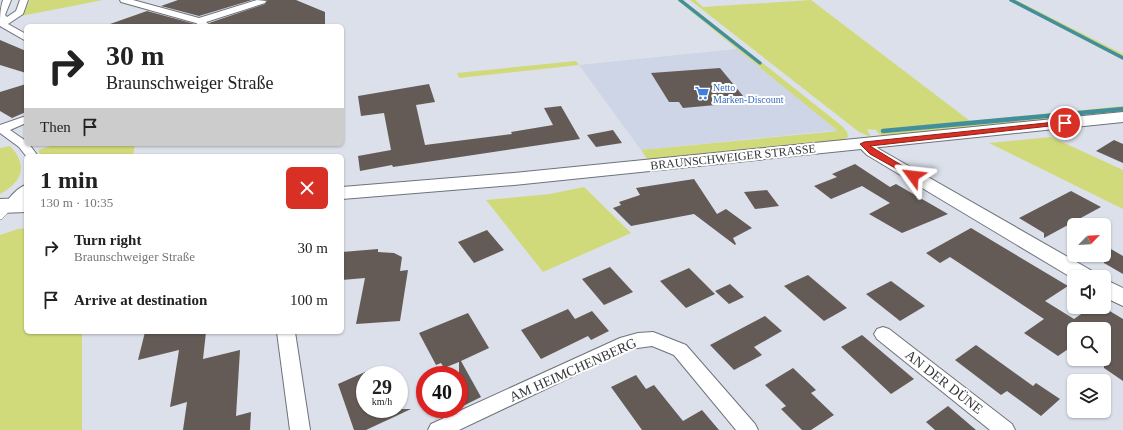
<!DOCTYPE html>
<meta charset="utf-8">
<style>
:root{--surface:#fff;--page:#f2f2f2;--text:#222;--muted:#767676}
body{margin:0;font-family:"Times New Roman",serif;background:var(--page);color:var(--text);height:100vh;display:flex;flex-direction:column;font-size:15px;white-space:nowrap}
*{box-sizing:border-box;margin:0}
p{font-size:13px;color:var(--muted)}
.icon{flex:none;width:22px;height:22px;fill:none;stroke:currentColor;stroke-width:2;stroke-linecap:round;stroke-linejoin:round}
.map{position:relative;flex:1;overflow:hidden}
.sheet{position:absolute;left:24px;top:154px;width:320px;height:180px;display:flex;flex-direction:column;background:var(--surface);border-radius:6px;box-shadow:0 1px 3px #0004}
.sheet>*{flex:none}
.banner{position:absolute;left:24px;top:24px;width:320px;height:122px;border-radius:6px;box-shadow:0 1px 3px #0004;background:#fff;color:var(--text);overflow:hidden}
.needle{width:26px;rotate:66deg}
.controls{position:absolute;left:1067px;top:218px;display:grid;gap:8px}
.controls a{display:grid;place-items:center;width:44px;height:44px;border-radius:6px;background:var(--surface);box-shadow:0 1px 3px #0004;font-size:20px}
.speed{position:absolute;left:356px;top:366px;display:flex;gap:8px;font-size:20px;font-weight:700;text-align:center}
.speed>*{display:grid;place-content:center;width:52px;height:52px;border-radius:50%;background:var(--surface);box-shadow:0 1px 3px #0004;line-height:1}
.speed small{font-size:10px;font-weight:400}
.speed .limit{border:6px solid #d22;background:#fff;color:#111}
.pin{position:absolute;display:grid;place-items:center;width:34px;height:34px;color:#fff;margin:-17px;border:2px solid #fff;border-radius:50%;box-shadow:0 1px 4px #0007}
.me{position:absolute;width:44px;margin:-22px;rotate:300deg;stroke-linejoin:round;filter:drop-shadow(0 0 3px #0008)}
.turn{display:flex;align-items:center;gap:14px;height:84px;padding:0 16px;font-size:18px}
.turn .icon{width:52px;height:52px;stroke-width:2.5}
.turn b{display:block;font-size:28px;line-height:34px}
.then{display:flex;align-items:center;height:38px;padding:0 16px;background:#0003;gap:8px;font-size:15px}
.round{display:grid;place-items:center;flex:none;width:42px;height:42px;border-radius:6px;background:var(--page)}
.overview{display:flex;align-items:center;justify-content:space-between;height:68px;padding:0 16px}
h1{font-size:24px;font-weight:800;line-height:30px}
ul{padding:0;list-style:none}
li{display:flex;align-items:center;gap:12px;height:52px;padding:0 16px}
li div{flex:1}
li b{display:block;font-size:15px}
li em{font-style:normal}
.map>svg:first-child{display:block}
.built{fill:#cdd5e6}
.green{fill:#d1da7a}
.lines{fill:none;stroke-linecap:round;stroke-linejoin:round}
.stream-far1{stroke:#438e9d;stroke-width:3.5}
.stream{stroke:#438e9d;stroke-width:4.5}
.building{fill:#645b56}
.service-casing{stroke:#6e727b;stroke-width:1}
.minor-casing{stroke:#6e727b;stroke-width:2}
.tertiary-casing{stroke:#6e727b;stroke-width:2}
.primary-casing{stroke:#6e727b;stroke-width:2}
.service{fill:#fff;fill-rule:evenodd}
.minor{fill:#fff;fill-rule:evenodd}
.tertiary{fill:#fff;fill-rule:evenodd}
.primary{fill:#fff;fill-rule:evenodd}
.route{fill:#d93025;stroke:#8d1f18}
.labels{text-anchor:middle;dominant-baseline:central;stroke-width:4;stroke-linejoin:round;paint-order:stroke}
.far-shop-label{font-size:10px;fill:#366cbe;stroke:#fff;text-anchor:start}
.street-label{font-size:12px;fill:#35373b;stroke:#fff}
.near-street-label{font-size:14px;fill:#35373b;stroke:#fff}
</style>
<div class="map">
<svg width="1123" height="430" viewBox="0 0 1123 430">
<rect width="100%" height="100%" fill="#dbe0ea"/>
<path class="built" d="M737 49 839 131H828L641 150 579 65Z"/>
<g class="green">
<path d="M30 0H103L21 16 25 11Z"/>
<path d="M677 0H683L842 126 847 132 848 137 841 141 648 160 641 150 838 131Z"/>
<path d="M690 0H695L703 7 811 0 970 121 1123 106V112L885 137 879 134 876 130 867 129 871 137 859 132Z"/>
<path d="M1008 0H1016L1123 54V60Z"/>
<path d="M576 61 579 65 459 78 457 73Z"/>
<path d="M1051 137 1123 170V209L989 143Z"/>
<path d="M57 144H135L133 156H41L38 150Z"/>
<path d="M10 146C29 166 22 182 0 194V148Z"/>
<path d="M584 187 631 233 543 272 486 200 550 194Z"/>
<path d="M26 228V332H82V430H0V235L18 229Z"/>
</g>
<g class="lines">
<g class="stream-far1">
<path d="M680 0 760 63"/>
<path d="M1011 0 1123 58"/>
</g>
<path class="stream" d="M883 131 1123 109"/>
</g>
<g class="building">
<path d="M178 0H252L199 16 161 6Z"/>
<path d="M267 0H296L325 12V26H212L209 23 265 4Z"/>
<path d="M147 11 195 24 198 26H110V24Z"/>
<path d="M0 40 26 51V73L0 65Z"/>
<path d="M720 68 748 102 683 108 679 102H669L651 73Z"/>
<path d="M26 84V112L12 118 0 111V92Z"/>
<path d="M429 84 435 102 416 105 425 145 512 134 511 132 553 125 544 108 561 106 580 139 393 167 392 165 360 171 358 156 391 150 384 113 361 116 358 96Z"/>
<path d="M613 130 622 143 596 147 587 135Z"/>
<path d="M1114 140 1123 144V163L1096 151Z"/>
<path d="M855 164 890 187 896 184 948 214 902 233 869 214 890 203 862 186 831 199 814 186 837 177 832 174Z"/>
<path d="M694 179 717 214 726 209 752 228 733 238 736 244 735 245 694 214 631 226 613 208 621 205 619 202 640 195 636 188Z"/>
<path d="M767 190 779 206 755 209 744 192Z"/>
<path d="M1071 191 1101 207 1044 238V233L1019 218Z"/>
<path d="M971 228 1068 286 1045 301 1074 319 1091 307H1103L1123 319V381L1104 368V329H1074V345L1058 356 1024 333 1044 319 950 257 940 263 926 253Z"/>
<path d="M487 230 504 250 474 263 458 242Z"/>
<path d="M1104 245 1123 256V274L1104 263Z"/>
<path d="M378 249V252L394 253 402 257 400 271 408 270 400 321 356 324 365 278 342 280V252Z"/>
<path d="M610 267 633 292 604 305 582 279Z"/>
<path d="M689 268 715 294 686 308 660 281Z"/>
<path d="M808 275 847 308 824 321 784 286Z"/>
<path d="M891 281 925 306 900 321 866 294Z"/>
<path d="M730 284 744 297 729 304 715 291Z"/>
<path d="M568 309 575 319 592 311 609 331 591 340 588 336 541 359 521 330Z"/>
<path d="M468 313 489 348 461 361 481 397 459 408V362L444 368 441 363 436 365 419 333Z"/>
<path d="M765 316 782 331 754 347 762 355 734 370 710 345Z"/>
<path d="M145 332H206L203 359 240 350 236 416 251 412 250 430H183L187 402 170 407 179 350 138 360Z"/>
<path d="M862 335 914 379 891 394 841 347Z"/>
<path d="M976 345 1033 386 1036 383 1060 399 1041 416 1007 391 1001 395 955 360Z"/>
<path d="M793 368 816 390 811 393 834 415 811 430H802L781 409 786 406 765 385Z"/>
<path d="M365 372V409H411L366 430H354L338 384Z"/>
<path d="M636 375 646 389 654 385 683 421 702 410 719 430H642L611 387Z"/>
<path d="M948 406 976 430H935L926 422Z"/>
</g>
<g class="lines">
<defs>
<path id="service" d="M8 205H10L13 207 2 219H0V213Z"/>
<g id="minor">
<path d="M3 0H11L5 15 7 17 16 11 20 0H28L23 14 8 24 26 34V41L0 26C0 18 0 9 3 0Z"/>
<path d="M120 0H133L199 18 257 0 266 1 265 3 206 22 211 26H201L196 23 121 2Z"/>
<path d="M26 116V123L10 130 26 141V144H29L38 156H26L19 147 0 133V125Z"/>
<path d="M26 185V197C20 204 16 211 6 208L4 205C9 198 18 187 26 185Z"/>
<path d="M883 327 889 329 1012 424 1015 430H990L877 339 874 334 877 329Z"/>
<path d="M277 332H295L310 430H290Z"/>
<path d="M653 332 686 345 755 424 758 430H736L674 355 652 346 630 349 459 430H428L431 424 620 338 638 333Z"/>
</g>
<g id="tertiary">
<path d="M864 139 869 141 879 149 1094 272 1097 277H1074V279L867 155 856 144 859 141Z"/>
<path d="M1104 279 1123 288V306L1104 297Z"/>
</g>
<g id="primary">
<path d="M1123 112V122L514 185 342 199V187L514 173Z"/>
<path d="M26 198V212L0 213V199Z"/>
</g>
</defs>
<use href="#service" class="service-casing"/>
<use href="#minor" class="minor-casing"/>
<use href="#tertiary" class="tertiary-casing"/>
<use href="#primary" class="primary-casing"/>
<use href="#service" class="service"/>
<use href="#minor" class="minor"/>
<use href="#tertiary" class="tertiary"/>
<use href="#primary" class="primary"/>
</g>
<path class="route" d="M1065 121 1069 123 1068 124 870 146 916 174 917 176 913 178 870 154 860 144 864 142Z"/>
<defs>
<symbol id="supermarket-bare" viewBox="-9 -9 18 18"><path d="M-6-5.5h2.5l.6 2H6L4.5 2H-2.5L-4.4-4H-6ZM-1.5 3.2a1.3 1.3 0 1 0 .1 0ZM3 3.2a1.3 1.3 0 1 0 .1 0Z" fill="#3f7fe0" stroke="#fff" stroke-width="2.5" paint-order="stroke"/></symbol>
</defs>
<g fill-rule="evenodd">
<use href="#supermarket-bare" x="692" y="83" width="20" height="20"/>
</g>
<g class="labels">
<g class="far-shop-label">
<text x="713" y="87">Netto<tspan x="713" dy="12">Marken-Discount</tspan></text>
</g>
<g class="street-label">
<text transform="translate(733 157) rotate(-6)">BRAUNSCHWEIGER STRASSE</text>
</g>
<g class="near-street-label">
<text transform="translate(573 370) rotate(-24)">AM HEIMCHENBERG</text>
<text transform="translate(944 382) rotate(38)">AN DER DÜNE</text>
</g>
</g>
</svg>
<div class="controls">
<a><svg class="needle" viewBox="-14 -14 28 28"><path d="M0-13l5 13h-10z" fill="#e53935"/><path d="M0 13l5-13h-10z" fill="#767676"/></svg></a>
<a><svg class="icon" aria-label="sound" viewBox="0 0 24 24"><path d="M4 9h4l5-4v14l-5-4H4zM17 9q2 3 0 6"/></svg></a>
<a><svg class="icon" aria-label="search" viewBox="0 0 24 24"><circle cx="10" cy="10" r="6"/><path d="M15 15l6 6"/></svg></a>
<a><svg class="icon" aria-label="layers" viewBox="0 0 24 24"><path d="M12 4l9 5-9 5-9-5zM3 14l9 5 9-5"/></svg></a>
</div>
<div class="speed"><div>29<small>km/h</small></div><div class="limit">40</div></div>
<div class="pin" style="left:1065px;top:123px;background:#d93025"><svg class="icon" aria-label="arrive" viewBox="0 0 24 24"><path d="M6 21V4h12l-3 4 3 4H6"/></svg></div>
<svg class="me" style="left:913px;top:176px" viewBox="-20 -20 40 40"><path d="M0-17L14 15 0 8-14 15z" fill="#d93025" stroke="#fff" stroke-width="4"/></svg>
<div class="banner">
<div class="turn"><svg class="icon" aria-label="right" viewBox="0 0 24 24"><path d="M7 20v-9h11M14 6l5 5-5 5"/></svg><div><b>30 m</b>Braunschweiger Straße</div></div>
<div class="then">Then<svg class="icon" aria-label="arrive" viewBox="0 0 24 24"><path d="M6 21V4h12l-3 4 3 4H6"/></svg></div>
</div>
<section class="sheet">
<div class="overview"><div><h1>1 min</h1><p>130 m · 10:35</p></div><a class="round" style="background:#d93025;color:#fff"><svg class="icon" aria-label="close" viewBox="0 0 24 24"><path d="M6 6l12 12M18 6L6 18"/></svg></a></div>
<ul>
<li><svg class="icon" aria-label="right" viewBox="0 0 24 24"><path d="M7 20v-9h11M14 6l5 5-5 5"/></svg><div><b>Turn right</b><p>Braunschweiger Straße</p></div><em>30 m</em></li>
<li><svg class="icon" aria-label="arrive" viewBox="0 0 24 24"><path d="M6 21V4h12l-3 4 3 4H6"/></svg><div><b>Arrive at destination</b></div><em>100 m</em></li>
</ul>
</section>
</div>
